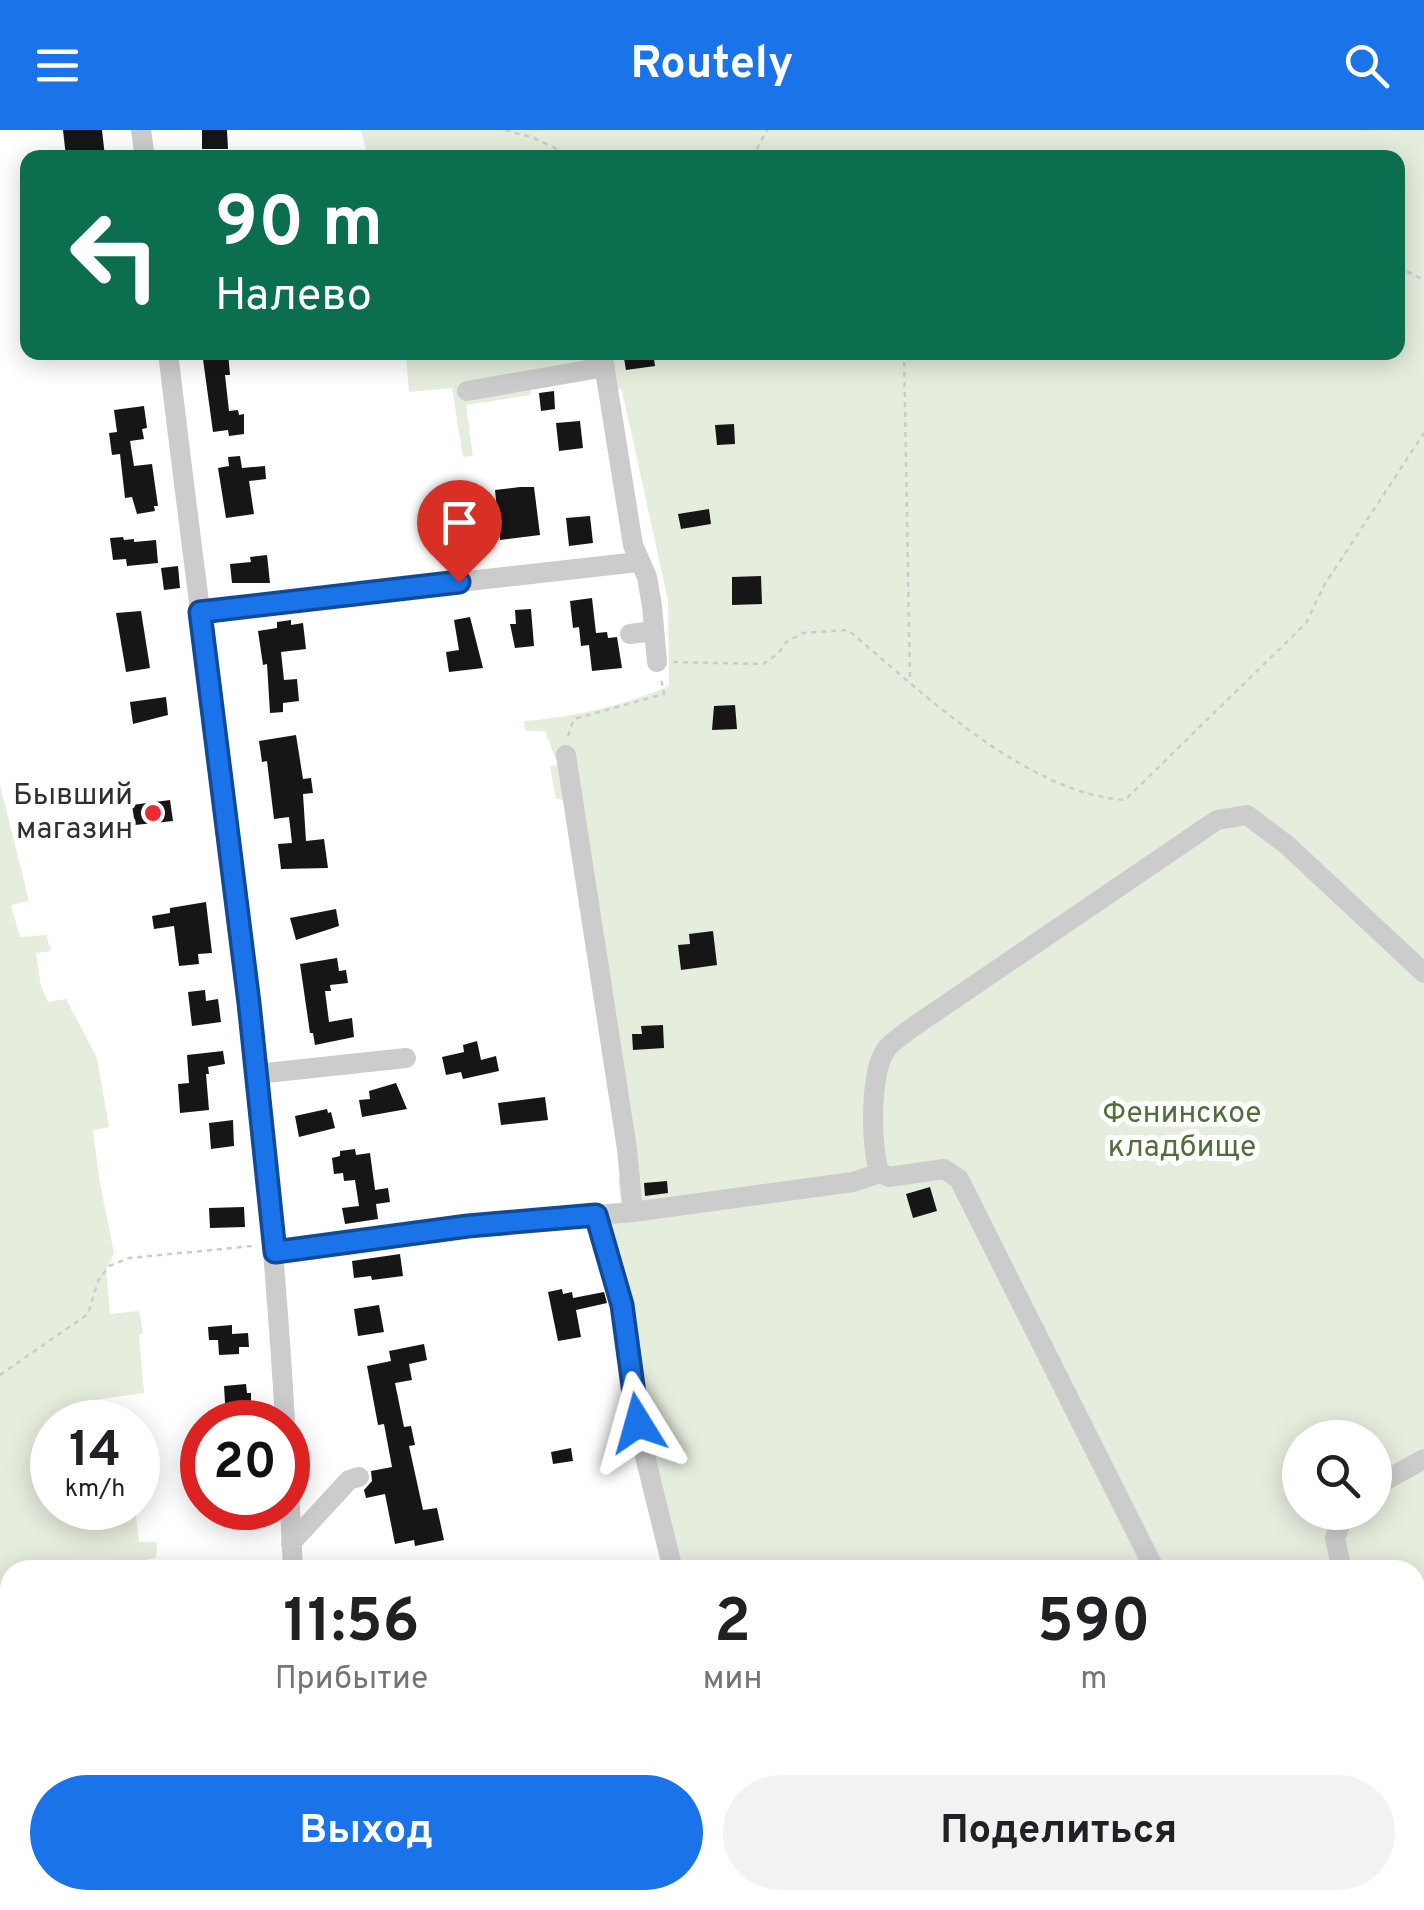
<!DOCTYPE html>
<html lang="ru">
<meta charset="utf-8">
<style>
:root{--surface:#fff;--page:#f2f2f2;--text:#202124;--muted:#757577;--accent:#1a73e8}
body{margin:0;font-family:Overpass,sans-serif;background:var(--page);color:var(--text);height:100vh;display:flex;flex-direction:column;font-size:38px;white-space:nowrap}
*{box-sizing:border-box;margin:0}
p{font-size:32px;color:var(--muted)}
.icon{flex:none;width:55px;height:55px;fill:none;stroke:currentColor;stroke-width:2;stroke-linecap:round;stroke-linejoin:round}
.map{position:relative;flex:1;overflow:hidden}
.details{position:absolute;left:0px;top:1430px;width:1425px;height:350px;display:flex;flex-direction:column;background:var(--surface);border-radius:30px 30px 0 0;box-shadow:0 5px 25px #0003}
.details>*{flex:none}
.guide{position:absolute;left:20px;top:20px;width:1385px;height:210px;border-radius:20px;box-shadow:0 5px 25px #0003;background:#0b6e4f;color:#fff;overflow:hidden}
.fabs{position:absolute;left:1282px;top:1290px;display:grid;gap:20px}
.fabs a{display:grid;place-items:center;width:110px;height:110px;border-radius:50%;background:var(--surface);box-shadow:0 5px 25px #0003;font-size:50px}
.speed{position:absolute;left:30px;top:1270px;display:flex;gap:20px;font-size:50px;font-weight:700;text-align:center}
.speed>*{display:grid;place-content:center;width:130px;height:130px;border-radius:50%;background:var(--surface);box-shadow:0 5px 25px #0003;line-height:1}
.speed small{font-size:25px;font-weight:400}
.speed .limit{border:15px solid #d22;background:#fff;color:#111}
.pin{position:absolute;display:grid;place-items:center;width:85px;height:85px;color:#fff;margin:-102px -42px;border-radius:50% 50% 50% 0;rotate:-45deg;box-shadow:0 0 10px #0007}
.pin .icon{rotate:45deg}
.me{position:absolute;width:110px;margin:-55px;rotate:352deg;stroke-linejoin:round;filter:drop-shadow(0 0 8px #0008)}
.turn{display:flex;align-items:center;gap:35px;height:210px;padding:0 30px;font-size:45px}
.turn .icon{width:130px;height:130px;stroke-width:2.5}
.turn b{display:block;font-size:70px;line-height:85px}
.eta{display:flex;justify-content:space-evenly;align-items:center;height:170px;text-align:center}
.eta b{font-size:60px;font-weight:700;line-height:70px}
.primary-button{display:flex;gap:20px;margin-top:auto;padding:20px 30px}
.primary-button a{flex:1;height:115px;border-radius:60px;background:var(--accent);color:#fff;font-size:40px;font-weight:700;line-height:115px;text-align:center}
.primary-button a+a{background:var(--page);color:var(--text)}
header{display:flex;justify-content:space-between;align-items:center;height:130px;padding:0 30px;background:var(--accent);color:#fff;font-size:45px;font-weight:700}
.map>svg:first-child{display:block}
.green{fill:#e5eddd;fill-rule:evenodd}
.lines{fill:none;stroke-linecap:round;stroke-linejoin:round}
.river{stroke:#c8ddee;stroke-width:30}
.building{fill:#161616}
.path{stroke:#ccc;stroke-width:2.5;stroke-dasharray:5 5;stroke-linecap:butt}
.minor{stroke:#ccc;stroke-width:20}
.route-casing{stroke:#114b97;stroke-width:25}
.route{stroke:#1a73e8;stroke-width:18}
.poi-dot{fill:#ed2b30;stroke:#fff;stroke-width:4}
.labels{text-anchor:middle;dominant-baseline:central;stroke-width:10;stroke-linejoin:round;paint-order:stroke}
.poi-label{font-size:30px;fill:#2f2f2f;stroke:#fff;text-anchor:end}
.park-label{font-size:30px;fill:#506d3a;stroke:#fff}
</style>
<header><svg class="icon" aria-label="menu" viewBox="0 0 24 24"><path d="M4 6h16M4 12h16M4 18h16"/></svg>Routely<svg class="icon" aria-label="search" viewBox="0 0 24 24"><circle cx="10" cy="10" r="6"/><path d="M15 15l6 6"/></svg></header>
<div class="map">
<svg width="1424" height="1780" viewBox="0 0 1424 1780">
<rect width="100%" height="100%" fill="#fff"/>
<g class="green">
<path d="M361 0H1424V1577L1415 1575V1440H666L613 1172 589 1076 621 1073 618 1049 623 1047 568 670 556 669 550 636 558 635 545 601H525L524 591C573 587 624 576 669 556L668 470 622 261 600 245 530 255 531 265 466 275 473 326 463 327 452 258 409 262 406 223 1398 222V28H368ZM1300 1308H1375V1382H1300Z"/>
<path d="M0 655 29 771 11 775 20 807 46 805 51 821 36 823 41 857 48 872 66 869 97 928 109 997 93 1000 100 1054 114 1123 106 1140 110 1184 139 1181 143 1203 139 1205 144 1263 87 1271 89 1292H52V1378H135L139 1412H157L156 1428 145 1430 143 1440H10V1659L0 1663Z"/>
<path d="M40 1770H399L412 1780H20L30 1779Z"/>
<path d="M778 1770H1053L1052 1780H757Z"/>
</g>
<g class="lines">
<g class="river">
<path d="M0 1504 10 1509"/>
<path d="M0 1560 10 1544"/>
</g>
</g>
<g class="building">
<path d="M63 0H102L105 27H66Z"/>
<path d="M202 0H227L228 19H202Z"/>
<path d="M202 222H228L230 245H225L229 281 238 280 239 285 244 284V304L229 306 228 300 213 302Z"/>
<path d="M623 222H653L655 236 626 240Z"/>
<path d="M554 261 555 279 541 281 539 263Z"/>
<path d="M144 276 147 298 142 299 144 309 130 311 134 336 152 334 158 376H154L155 381 137 384 132 367 125 368 120 324 112 325 109 303 117 302 114 280Z"/>
<path d="M580 291 583 318 559 321 556 293Z"/>
<path d="M734 294 735 314 717 315 715 295Z"/>
<path d="M240 326 242 338 265 336 266 349 249 351 254 384 226 388 218 338 229 336 228 327Z"/>
<path d="M520 357H534L540 405 500 410 495 360Z"/>
<path d="M709 379 711 394 681 399 678 384Z"/>
<path d="M456 385 457 404 446 405 447 411 429 412 427 388Z"/>
<path d="M590 386 593 413 569 416 566 388Z"/>
<path d="M123 407 124 410 134 409V412L156 410 158 433 127 436 126 429 113 430 110 408Z"/>
<path d="M267 425 270 453H232L230 434 251 432 250 427Z"/>
<path d="M178 436 180 458 164 460 161 438Z"/>
<path d="M761 446 762 474 732 475V447Z"/>
<path d="M592 468 596 503 607 502 608 508 617 507 622 538 592 541 589 515 581 516 579 497 573 498 570 471Z"/>
<path d="M531 479 534 516 515 518 510 494H516L515 480Z"/>
<path d="M141 481 150 538 126 542 116 483Z"/>
<path d="M470 487 483 538 449 542 446 522 459 520 454 490Z"/>
<path d="M291 490V495L303 493 306 519 281 522 284 550 297 549 299 571 283 573V582L270 583 267 534 263 535 258 501 277 498V492Z"/>
<path d="M166 567 168 585 133 594 130 572Z"/>
<path d="M735 575 737 599 712 600 714 576Z"/>
<path d="M296 605 303 649 311 648 313 663 303 664 306 711 324 709 328 738 281 739 278 714 292 713 289 687 274 689 267 631 262 632 259 611Z"/>
<path d="M170 670 173 691 135 695 132 675Z"/>
<path d="M206 772 212 823 198 824 199 834 179 836 174 796 154 799 152 786 170 783V778Z"/>
<path d="M336 779 339 796 296 810 290 788Z"/>
<path d="M713 801 717 835 681 840 678 815 690 814 689 804Z"/>
<path d="M337 828 339 841 346 840 348 853 330 855 331 861H325L329 892 352 888 354 907 315 915 313 903H310L300 834Z"/>
<path d="M205 860 206 871 218 869 221 892 192 896 188 862Z"/>
<path d="M663 895 664 918 633 920 632 904H642L641 896Z"/>
<path d="M477 911 481 930 496 926 499 941 463 949 461 942 446 945 442 927 464 922 463 915Z"/>
<path d="M223 921 225 934 208 937 209 944H206L209 980 180 983 178 954 189 953 187 925Z"/>
<path d="M396 953 407 979 362 987 359 970 370 969 369 961Z"/>
<path d="M545 967 548 990 501 995 498 973Z"/>
<path d="M327 979 328 983 331 982 335 998 299 1007 295 986Z"/>
<path d="M233 990 234 1016 211 1019 209 993Z"/>
<path d="M355 1019 356 1025 370 1023 375 1060 388 1058 390 1072 376 1074 378 1089 345 1094 342 1078 359 1076 355 1050 344 1051 343 1043 334 1044 332 1028 340 1026V1021Z"/>
<path d="M667 1051 668 1063 645 1066 644 1053Z"/>
<path d="M930 1057 937 1081 913 1088 906 1064Z"/>
<path d="M244 1077 245 1097 210 1098 209 1078Z"/>
<path d="M400 1124 403 1146 372 1150 371 1146 354 1148 352 1131Z"/>
<path d="M562 1159 563 1164 572 1162 573 1168 604 1162 607 1173 576 1180 581 1207 558 1211 548 1162Z"/>
<path d="M379 1175 384 1202 358 1206 354 1179Z"/>
<path d="M232 1195V1204L248 1203 249 1217H239V1224L219 1225 218 1210H209L208 1197Z"/>
<path d="M424 1214 427 1230 409 1234 412 1250 395 1253 404 1297 411 1296 415 1315 409 1316 423 1380 437 1378 444 1410 415 1416 414 1410 395 1414 385 1364 366 1368 364 1360 372 1351 371 1341 392 1337 384 1294 378 1295 367 1236 391 1231 389 1221Z"/>
<path d="M246 1254 247 1263H251V1283L226 1288 224 1256Z"/>
<path d="M571 1318 573 1331 553 1334 551 1322Z"/>
<path d="M237 1378H260L261 1391 238 1393Z"/>
</g>
<g class="lines">
<g class="path">
<path d="M505 0 534 8 576 28"/>
<path d="M752 28 767 0"/>
<path d="M1398 137 1424 150"/>
<path d="M904 222 910 551"/>
<path d="M673 532 763 534 779 523 786 512 803 503 848 500C922 562 1025 663 1125 670L1306 493 1325 454 1424 303"/>
<path d="M568 606 574 589 664 564 661 548"/>
<path d="M0 1245 88 1184 98 1151 109 1136 129 1128 253 1116"/>
<path d="M361 1770 366 1780"/>
</g>
<g class="minor">
<path d="M141 0 145 28"/>
<path d="M168 222C210 579 265 934 285 1292"/>
<path d="M602 222 633 415 647 447 652 476 657 532"/>
<path d="M467 261 605 237"/>
<path d="M201 481 638 432"/>
<path d="M630 504 654 501"/>
<path d="M566 625 627 1019 633 1082"/>
<path d="M257 944 406 928"/>
<path d="M596 1085 622 1175 642 1314 673 1440"/>
<path d="M275 1122 468 1096 633 1082 853 1052 880 1043"/>
<path d="M288 1339 293 1440"/>
<path d="M1375 1356 1424 1329"/>
<path d="M291 1413 349 1350 359 1347"/>
<path d="M1155 1440 959 1049 944 1039 889 1047 880 1043C870 1019 870 944 885 921 890 913 902 906 910 899L1217 690 1247 685 1287 715 1424 843"/>
<path d="M1342 1440 1335 1408 1345 1382"/>
<path d="M1415 1575 1424 1577"/>
<path d="M1415 1695 1424 1691"/>
<path d="M0 1705 10 1698"/>
<path d="M431 1770 442 1780"/>
<path d="M1094 1770 1107 1780"/>
<path d="M469 1780 499 1770"/>
<path d="M1052 1780 1053 1770"/>
<path d="M1140 1780 1153 1770"/>
</g>
</g>
<g class="lines">
<defs>
<path id="route" d="M459 452 200 482 249 873 275 1122 468 1096 596 1085 622 1175 638 1293"/>
</defs>
<use href="#route" class="route-casing"/>
<use href="#route" class="route"/>
</g>
<circle class="poi-dot" cx="153" cy="683" r="10"/>
<g class="labels">
<g class="poi-label">
<text x="133" y="666">Бывший<tspan x="133" dy="34">магазин</tspan></text>
</g>
<g class="park-label">
<text x="1182" y="984">Фенинское<tspan x="1182" dy="34">кладбище</tspan></text>
</g>
</g>
</svg>
<div class="fabs">
<a><svg class="icon" aria-label="search" viewBox="0 0 24 24"><circle cx="10" cy="10" r="6"/><path d="M15 15l6 6"/></svg></a>
</div>
<div class="speed"><div>14<small>km/h</small></div><div class="limit">20</div></div>
<div class="pin" style="left:459px;top:452px;background:#d93025"><svg class="icon" aria-label="arrive" viewBox="0 0 24 24"><path d="M6 21V4h12l-3 4 3 4H6"/></svg></div>
<svg class="me" style="left:638px;top:1293px" viewBox="-20 -20 40 40"><path d="M0-17L14 15 0 8-14 15z" fill="#1a73e8" stroke="#fff" stroke-width="4"/></svg>
<div class="guide">
<div class="turn"><svg class="icon" aria-label="left" viewBox="0 0 24 24"><path d="M17 20v-9H6M10 6l-5 5 5 5"/></svg><div><b>90 m</b>Налево</div></div>
</div>
<section class="details">
<div class="eta">
<div><b>11:56</b><p>Прибытие</p></div>
<div><b>2</b><p>мин</p></div>
<div><b>590</b><p>m</p></div>
</div>
<div class="primary-button"><a>Выход</a><a>Поделиться</a></div>
</section>
</div>
